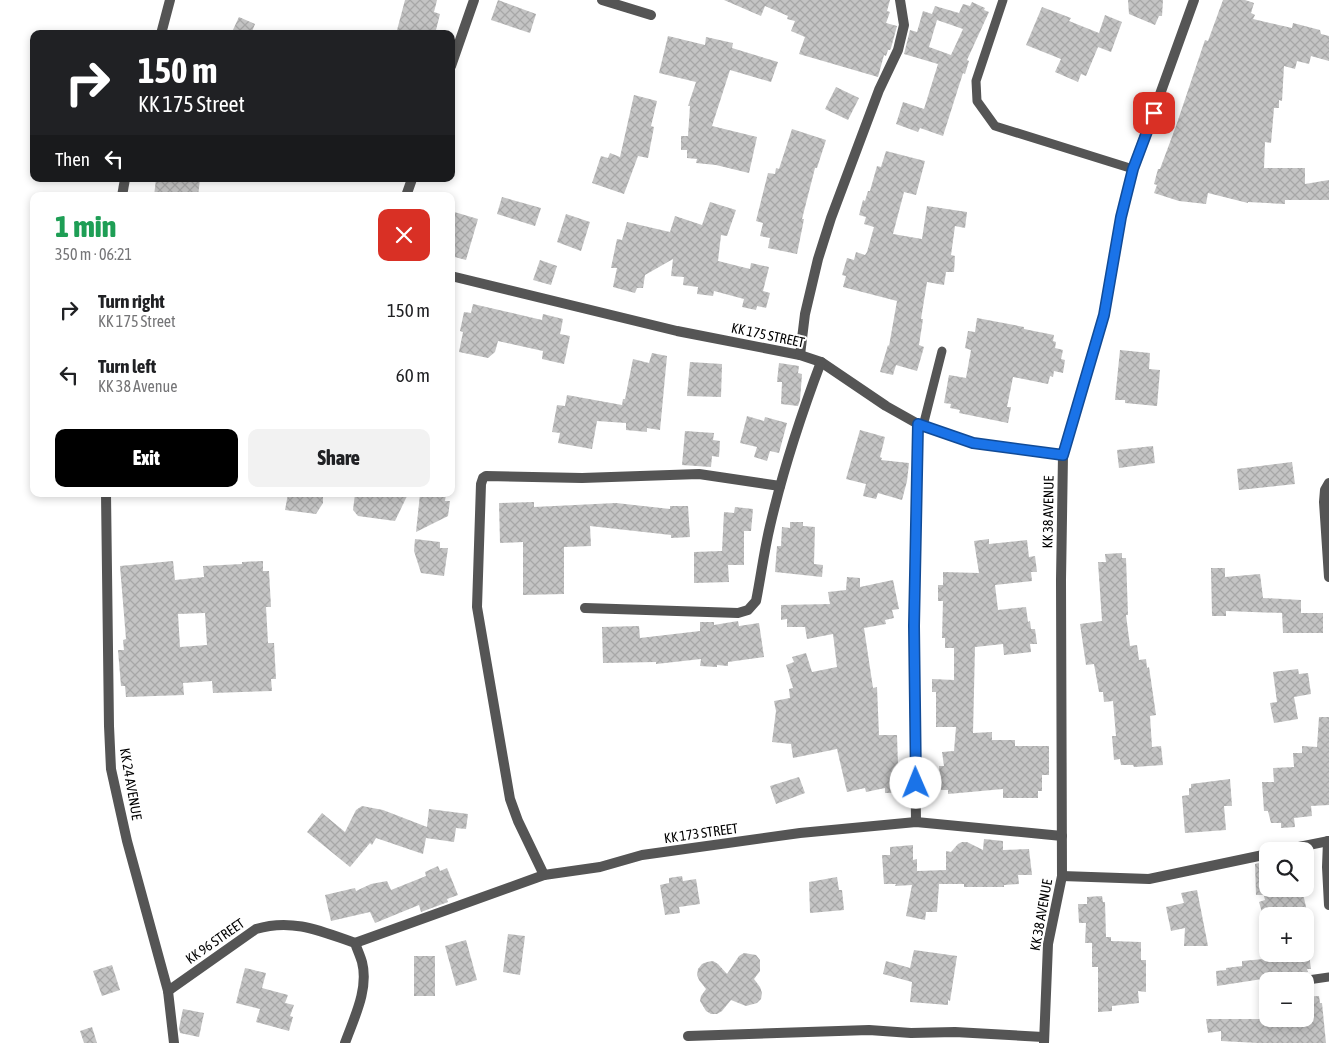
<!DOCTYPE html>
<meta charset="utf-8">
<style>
:root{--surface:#fff;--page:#f2f2f2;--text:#202124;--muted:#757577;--accent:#000}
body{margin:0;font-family:"Asap Condensed",sans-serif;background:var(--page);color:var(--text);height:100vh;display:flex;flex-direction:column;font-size:19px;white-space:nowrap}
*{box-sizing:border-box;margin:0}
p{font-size:16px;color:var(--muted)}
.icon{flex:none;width:28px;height:28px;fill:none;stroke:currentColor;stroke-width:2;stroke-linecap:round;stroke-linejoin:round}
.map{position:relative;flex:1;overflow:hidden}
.panel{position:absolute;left:30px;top:192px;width:425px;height:305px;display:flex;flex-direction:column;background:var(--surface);border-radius:10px;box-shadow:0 2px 8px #0003}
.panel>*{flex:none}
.banner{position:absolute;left:30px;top:30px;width:425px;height:152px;border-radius:10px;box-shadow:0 2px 8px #0003;background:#202124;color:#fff;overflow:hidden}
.fabs{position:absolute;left:1259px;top:842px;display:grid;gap:10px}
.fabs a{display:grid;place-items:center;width:55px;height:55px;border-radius:10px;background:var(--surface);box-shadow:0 2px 8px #0003;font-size:25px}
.pin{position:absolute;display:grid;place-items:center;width:42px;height:42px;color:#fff;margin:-21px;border-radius:10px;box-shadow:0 2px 8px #0006}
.me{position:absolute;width:55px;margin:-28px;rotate:359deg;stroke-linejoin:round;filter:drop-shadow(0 0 4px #0008)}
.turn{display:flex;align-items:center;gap:18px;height:105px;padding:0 25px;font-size:22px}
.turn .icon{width:65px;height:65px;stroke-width:2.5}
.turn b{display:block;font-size:35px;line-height:42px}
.then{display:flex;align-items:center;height:48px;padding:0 25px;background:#0003;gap:10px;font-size:19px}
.round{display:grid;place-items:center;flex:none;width:52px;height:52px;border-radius:10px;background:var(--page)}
.headline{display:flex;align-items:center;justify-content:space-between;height:85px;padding:0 25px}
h1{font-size:30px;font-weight:800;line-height:38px;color:#1e9e55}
.button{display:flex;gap:10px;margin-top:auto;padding:10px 25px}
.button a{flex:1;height:58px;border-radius:10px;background:var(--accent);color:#fff;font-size:20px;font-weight:800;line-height:58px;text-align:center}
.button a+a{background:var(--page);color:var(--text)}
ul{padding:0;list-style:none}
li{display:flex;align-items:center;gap:15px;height:65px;padding:0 25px}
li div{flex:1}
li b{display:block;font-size:19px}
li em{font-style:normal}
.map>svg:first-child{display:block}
.building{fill:url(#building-cross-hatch);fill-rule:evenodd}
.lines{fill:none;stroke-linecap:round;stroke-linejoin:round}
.service{stroke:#555;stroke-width:9}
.minor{stroke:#555;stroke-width:10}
.tertiary{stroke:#555;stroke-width:10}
.route-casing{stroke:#114b97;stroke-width:12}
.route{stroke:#1a73e8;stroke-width:9}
.labels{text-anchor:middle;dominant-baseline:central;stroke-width:4;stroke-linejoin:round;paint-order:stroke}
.street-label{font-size:14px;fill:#000;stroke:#fff}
</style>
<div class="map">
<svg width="1329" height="1043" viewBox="0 0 1329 1043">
<defs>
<pattern id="building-cross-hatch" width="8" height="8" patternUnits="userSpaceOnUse" patternTransform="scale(1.25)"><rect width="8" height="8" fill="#c4c4c4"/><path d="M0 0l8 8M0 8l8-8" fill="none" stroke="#a7a7a7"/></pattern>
</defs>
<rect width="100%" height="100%" fill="#fff"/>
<g class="building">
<path d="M405 0H437L434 12 440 14 435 34H396Z"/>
<path d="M498 0 536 14 530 33 491 20Z"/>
<path d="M724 0H890L887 11 890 12 886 23 897 26 891 48 890 50H888L886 56 884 55 878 77 799 54 805 37 791 31 795 21 787 19 788 16 765 6 761 16Z"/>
<path d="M1128 0H1163L1162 16H1159L1155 25 1129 14Z"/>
<path d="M1223 0H1245L1254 3 1251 13 1255 15 1253 19 1292 28 1293 23 1320 30 1321 34 1329 36V61L1311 56 1309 64 1297 61 1295 69 1284 66 1282 101 1279 100V108H1274L1271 143 1265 142 1264 168H1305V184L1329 180V200H1285V204L1248 202V203L1208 193 1206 204 1179 201 1154 193 1157 185 1154 184 1158 169H1160L1176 126 1205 40 1208 41Z"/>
<path d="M972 2 985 8 984 10 989 12 967 60 969 61 965 74 963 73 943 136 920 128 918 132 896 124 903 102 924 109 938 64 904 54 910 30 917 32 923 11 932 14 935 6 959 13 963 4 970 6ZM937 20 963 29 951 55 929 47Z"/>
<path d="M1042 7 1071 18 1069 21 1099 33 1105 15 1122 22 1111 52 1098 47 1086 76 1081 74 1078 82 1055 72 1061 59 1026 45Z"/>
<path d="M239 17 255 24 251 34H231Z"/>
<path d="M668 36 705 45 706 37 733 43 732 48 778 62 771 82 730 70 712 126 757 137 749 173 716 165 696 163 697 159 687 158V150H681V136H688L690 106H688L696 82 659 73Z"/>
<path d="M836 87 859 98 848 120 825 109Z"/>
<path d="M634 95 657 101 651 126 654 127 648 158 638 156 624 194 592 183 601 156 608 158 610 153 620 157Z"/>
<path d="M792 129 826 140 817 168H815L802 219H804L797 254 768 248 770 238 760 236 763 223 756 221 768 173 775 174 776 168 779 169Z"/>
<path d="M886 151 925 161 916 195 904 192 893 234 922 239 927 206 967 212 965 228 955 226 951 255 955 256 954 272H946L944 285 927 282 921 319H923L919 345 924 347 917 371 896 365 893 375 880 372 888 345 889 346 897 301 843 287 846 276 842 275 847 258 854 260 856 252 865 255 867 252 874 227 864 224 866 217 859 215 863 200 865 201 868 191H870L877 166 881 167Z"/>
<path d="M156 179H200L198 196H154Z"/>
<path d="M502 197 541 208 535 226 497 214Z"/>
<path d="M710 202 736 210 727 236 721 235 718 261 750 269 751 263 769 267 763 291 770 293 766 308 757 306 756 310 742 307 744 299 714 291 713 296 697 294 698 287 683 285 684 277 671 276 673 259 645 275 643 288H637L635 293 613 287 617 268H611L617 239 622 240 627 222 670 232 675 216 702 225Z"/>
<path d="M451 211 478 219 466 260 451 256Z"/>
<path d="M566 214 590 222 581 251 557 242Z"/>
<path d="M540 260 557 266 551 285 533 280Z"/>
<path d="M473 304 542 320 543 314 563 319 560 334 570 336 564 364 542 359 543 351 498 341 495 352 488 358 459 352 463 332 460 331 464 312 471 313Z"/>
<path d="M977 318 1024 327V329L1054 335 1053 341 1056 342 1055 348 1063 350 1061 359 1065 360 1063 373 1054 371 1053 377 1050 376 1048 384 1013 377 1007 407H1011L1008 423 959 413 960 410 950 408 951 404 944 403 949 375 966 378 971 350 965 348 968 331 975 332Z"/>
<path d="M1120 350 1150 353 1149 369 1160 370 1157 406 1125 403V400H1115Z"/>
<path d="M652 353 667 356 660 430 647 428V432L626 430V423L597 421 592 449 558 443 560 433 552 432 557 405 565 406 567 395 622 405 623 399H625L633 359 649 363Z"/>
<path d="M690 362 722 364 721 397 687 396Z"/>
<path d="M779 363 799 366 798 373 802 374 800 400 798 406 781 404 782 382H777Z"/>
<path d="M747 416 764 421 765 417 787 423 779 453 770 451 767 461 754 457 757 447 740 443Z"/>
<path d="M860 430 885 437 880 457 882 458 881 460 909 463 907 481 902 500 878 493 876 499 863 496 866 484 846 479Z"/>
<path d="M685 431 714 433 713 440 720 441 719 457 712 456 711 467 682 465Z"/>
<path d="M1153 446 1155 463 1119 468 1117 450Z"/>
<path d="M1292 462 1295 484 1239 490 1237 469Z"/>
<path d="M288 494H323V503L316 514 285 510Z"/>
<path d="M355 494H408L395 521 358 516 353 510Z"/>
<path d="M420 494H446L445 501H450L448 516 416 532Z"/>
<path d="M534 502V507L616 503 670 509V506H688L690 537 671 538V535L590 526 591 546 564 547V594L523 595V542L500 543 499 503Z"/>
<path d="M735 507 753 509 751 531H744V565H728L729 582 694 583V552L722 551 724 512 734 513Z"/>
<path d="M790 522H803V526L815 527 814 564 823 565 822 577 775 572 777 546H781L782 527 790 528Z"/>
<path d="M415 539 440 542V548H448L444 576 421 573 414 551Z"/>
<path d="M989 539V544L1027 540 1029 557 1035 556 1037 572H1031L1032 581 995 585 998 610 1026 607 1028 622 1030 621 1031 629H1035L1037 644H1030L1031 652 1004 655 1003 644 975 647 973 733 992 732V740H1015V746H1049V775H1042V791H1038V798H1003V789L948 794V790H941L939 766H944L942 752 954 751 956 727H936V692H932V679L954 680V648H945V638H942L943 601H938V585H943V572L979 573 974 541Z"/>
<path d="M1122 553V558H1126L1128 615H1126L1130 646 1137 645 1139 660 1146 659 1147 668 1149 667 1156 715 1150 716 1152 747 1161 746 1163 765 1134 767 1133 765H1121L1120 759 1114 760 1112 736H1116L1113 701 1104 702 1103 692H1099L1094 664 1086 665 1080 624 1102 621 1098 562H1106L1105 554Z"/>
<path d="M173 561 175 580 204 577 203 566 242 564V562L263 561V571H269L271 607H266L268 643H274L276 679H271L272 691 213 693 212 681 198 682 183 683 184 695 126 697 125 686H121L118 650H124L123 640 126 639 120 566ZM205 613 207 645 180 647 178 614Z"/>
<path d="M1211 568H1225V577L1260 574 1263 598 1301 600V613H1323V633H1283L1282 613 1226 611V616H1212Z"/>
<path d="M847 577 860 578V587L893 580 899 609 892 610 894 618 885 620 886 624 864 628 873 688 877 687 879 735H897L898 765H903V783H898V793H885V788L866 792 865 788 847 792 837 749 793 758 791 744 772 742 776 711 774 701 790 698 789 689 793 688 786 665 794 662 792 657 806 653 812 672 837 667 833 634 807 639 805 627H787V619L781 620V605L830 604 828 592 846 590Z"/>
<path d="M738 621 739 626 759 623 764 657 728 662V666L717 665V667L700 666 701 659 656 664V662L603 663 602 627 639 626 640 638 700 631V622H714V625Z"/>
<path d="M1298 669 1299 674 1308 673 1311 694 1294 697 1298 719 1274 723 1270 703 1277 702 1273 672Z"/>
<path d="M1319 717H1329V805L1311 806 1312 816 1294 818 1295 827 1281 828V823H1271L1268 811H1264L1262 782H1274L1273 768 1294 767 1293 753H1302V746L1317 747Z"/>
<path d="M799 777 805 793 776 804 770 786Z"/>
<path d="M1230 779 1232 806H1224L1226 830 1185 833 1182 796 1189 795V788H1191V784Z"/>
<path d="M362 806 383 810 427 827 429 809 468 814 466 829 456 828 454 842 426 838 423 854 376 838 372 845 370 843 350 867 307 832 322 813 345 832 356 810Z"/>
<path d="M984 839 1003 841V850L1029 849 1032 875H1018L1019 884 1004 885V887H964V884H939L937 912H926L925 920 906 916 912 885 895 886 896 884H884L882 855H890V847L913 845V860L917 859V871L946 870V851L951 852 958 844 962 842H967L983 850Z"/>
<path d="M1268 861V895H1256L1255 864Z"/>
<path d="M438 866 440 871 447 868 458 895 447 899 448 902 421 912 419 905 375 923 370 912 331 921 325 895 355 888 356 891 371 884 387 881 391 890 426 876 425 872Z"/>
<path d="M682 876 683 881 696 879 700 904 679 907 680 913 665 915 660 885 669 883V878Z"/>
<path d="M837 877 839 890H842L844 910 810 913 809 882Z"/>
<path d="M1302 889 1308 916H1263L1259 902 1265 900 1264 896Z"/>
<path d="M1197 890 1208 946H1184L1185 928 1171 931 1166 907 1184 903 1181 893Z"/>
<path d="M1102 896 1103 902H1105L1106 937H1111V941L1141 942V960H1146V992L1138 991 1139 1003 1112 1006V1011L1098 1012V967H1092V943H1085L1086 923H1079L1078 904H1087V897Z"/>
<path d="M508 934 525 936 520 975 503 972Z"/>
<path d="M466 940 477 980 456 986 445 946Z"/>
<path d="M914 950 957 956 950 1001 948 1000V1005L910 1002 912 982 883 974 886 961 910 968Z"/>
<path d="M744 953 756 955 760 960V971L754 979 760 987 762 993 761 999 757 1003 746 1006 731 1000 722 1011 717 1014H711L706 1011 700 1001 701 996 706 989 699 980 697 975 698 969 702 964 707 962 713 961 718 964 727 974 739 956Z"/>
<path d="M1274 954H1309L1311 969H1307L1308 972 1217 986 1216 971 1226 970V968L1242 966V961L1275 958Z"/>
<rect x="414" y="956" width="21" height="40"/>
<path d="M112 965 120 990 102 996 93 971Z"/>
<path d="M245 968 266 973 262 988 288 995 285 1003 294 1005 290 1016 293 1017 289 1031 256 1022 260 1009 236 1003Z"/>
<path d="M1319 996 1320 1003H1322L1326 1043H1258L1221 1041V1031L1208 1033 1206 1019H1305V997Z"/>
<path d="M183 1009 204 1013 199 1037 180 1033 179 1028Z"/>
<path d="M92 1027 97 1043H84L80 1031Z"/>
</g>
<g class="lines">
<g class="service">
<path d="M1003 0 976 81 977 101 995 126 1133 169"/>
<path d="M923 426 942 351"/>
<path d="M1301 981 1329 977"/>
</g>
<g class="minor">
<path d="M602 0 651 15"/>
<path d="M451 66 474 0"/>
<path d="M406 196 412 179"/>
<path d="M451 276 677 331 800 355 821 362 886 406 918 424 973 443 1063 455"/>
<path d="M800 355 805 314 818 259 831 218 879 90 898 50 904 25 900 0"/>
<path d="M1329 483 1325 490 1324 502 1329 577"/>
<path d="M585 608 738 613 748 610 756 601C761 576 764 551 770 526 783 470 801 415 821 362"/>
<path d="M916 822 914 626 918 424"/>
<path d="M1328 841 1327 867 1329 905"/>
<path d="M1279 851 1329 841"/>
<path d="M544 875 518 821 510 799 477 607 481 484 483 478 486 476 582 478 699 474 780 486"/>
<path d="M1062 876 1149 879 1268 854"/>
<path d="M355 943 544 875 600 867 642 855 800 833 916 822 1062 836"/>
<path d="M168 991 256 929C292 918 321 931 355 943 357 949 360 955 362 962 369 989 354 1018 345 1043"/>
<path d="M688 1036 869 1030 911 1033 955 1032 1043 1037"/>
<path d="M1044 1043 1048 944 1062 876 1061 580 1063 455 1104 315 1121 217 1133 169 1194 0"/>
</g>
<g class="tertiary">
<path d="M161 34 170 0"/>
<path d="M122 196 125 179"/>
<path d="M106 494 109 726 111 769 127 841 168 991 174 1043"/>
</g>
</g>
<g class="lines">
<defs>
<path id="route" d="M916 783 914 626 918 424 973 443 1063 455 1104 315 1121 217 1133 169 1154 113"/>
</defs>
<use href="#route" class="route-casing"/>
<use href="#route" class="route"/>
</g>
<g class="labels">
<g class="street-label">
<text transform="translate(768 335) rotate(12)">KK 175 STREET</text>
<text transform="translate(1048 512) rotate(-89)">KK 38 AVENUE</text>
<text transform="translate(131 784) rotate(80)">KK 24 AVENUE</text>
<text transform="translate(701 833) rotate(-8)">KK 173 STREET</text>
<text transform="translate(1041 915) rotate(-80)">KK 38 AVENUE</text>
<text transform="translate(215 941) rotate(-35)">KK 96 STREET</text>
</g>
</g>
</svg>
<div class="fabs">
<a><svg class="icon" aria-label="search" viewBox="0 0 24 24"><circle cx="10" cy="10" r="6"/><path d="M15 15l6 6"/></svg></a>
<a>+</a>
<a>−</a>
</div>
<div class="pin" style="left:1154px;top:113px;background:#d93025"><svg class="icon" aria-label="arrive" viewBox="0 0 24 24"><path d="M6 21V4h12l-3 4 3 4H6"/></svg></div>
<svg class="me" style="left:916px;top:783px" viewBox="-20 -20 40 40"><circle r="19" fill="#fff"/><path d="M0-13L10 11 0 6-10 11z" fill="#1a73e8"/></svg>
<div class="banner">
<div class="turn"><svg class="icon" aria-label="right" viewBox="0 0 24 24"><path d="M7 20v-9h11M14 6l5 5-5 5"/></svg><div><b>150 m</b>KK 175 Street</div></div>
<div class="then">Then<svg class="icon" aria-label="left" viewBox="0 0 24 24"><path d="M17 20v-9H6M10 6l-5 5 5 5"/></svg></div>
</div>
<section class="panel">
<div class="headline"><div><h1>1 min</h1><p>350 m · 06:21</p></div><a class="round" style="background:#d93025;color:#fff"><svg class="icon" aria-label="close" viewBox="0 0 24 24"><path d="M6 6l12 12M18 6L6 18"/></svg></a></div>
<ul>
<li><svg class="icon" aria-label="right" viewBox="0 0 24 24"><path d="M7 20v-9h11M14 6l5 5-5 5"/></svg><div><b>Turn right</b><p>KK 175 Street</p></div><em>150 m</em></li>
<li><svg class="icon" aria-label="left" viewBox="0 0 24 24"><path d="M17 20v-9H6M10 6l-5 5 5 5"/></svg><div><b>Turn left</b><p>KK 38 Avenue</p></div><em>60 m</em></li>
</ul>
<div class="button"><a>Exit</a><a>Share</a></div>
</section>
</div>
